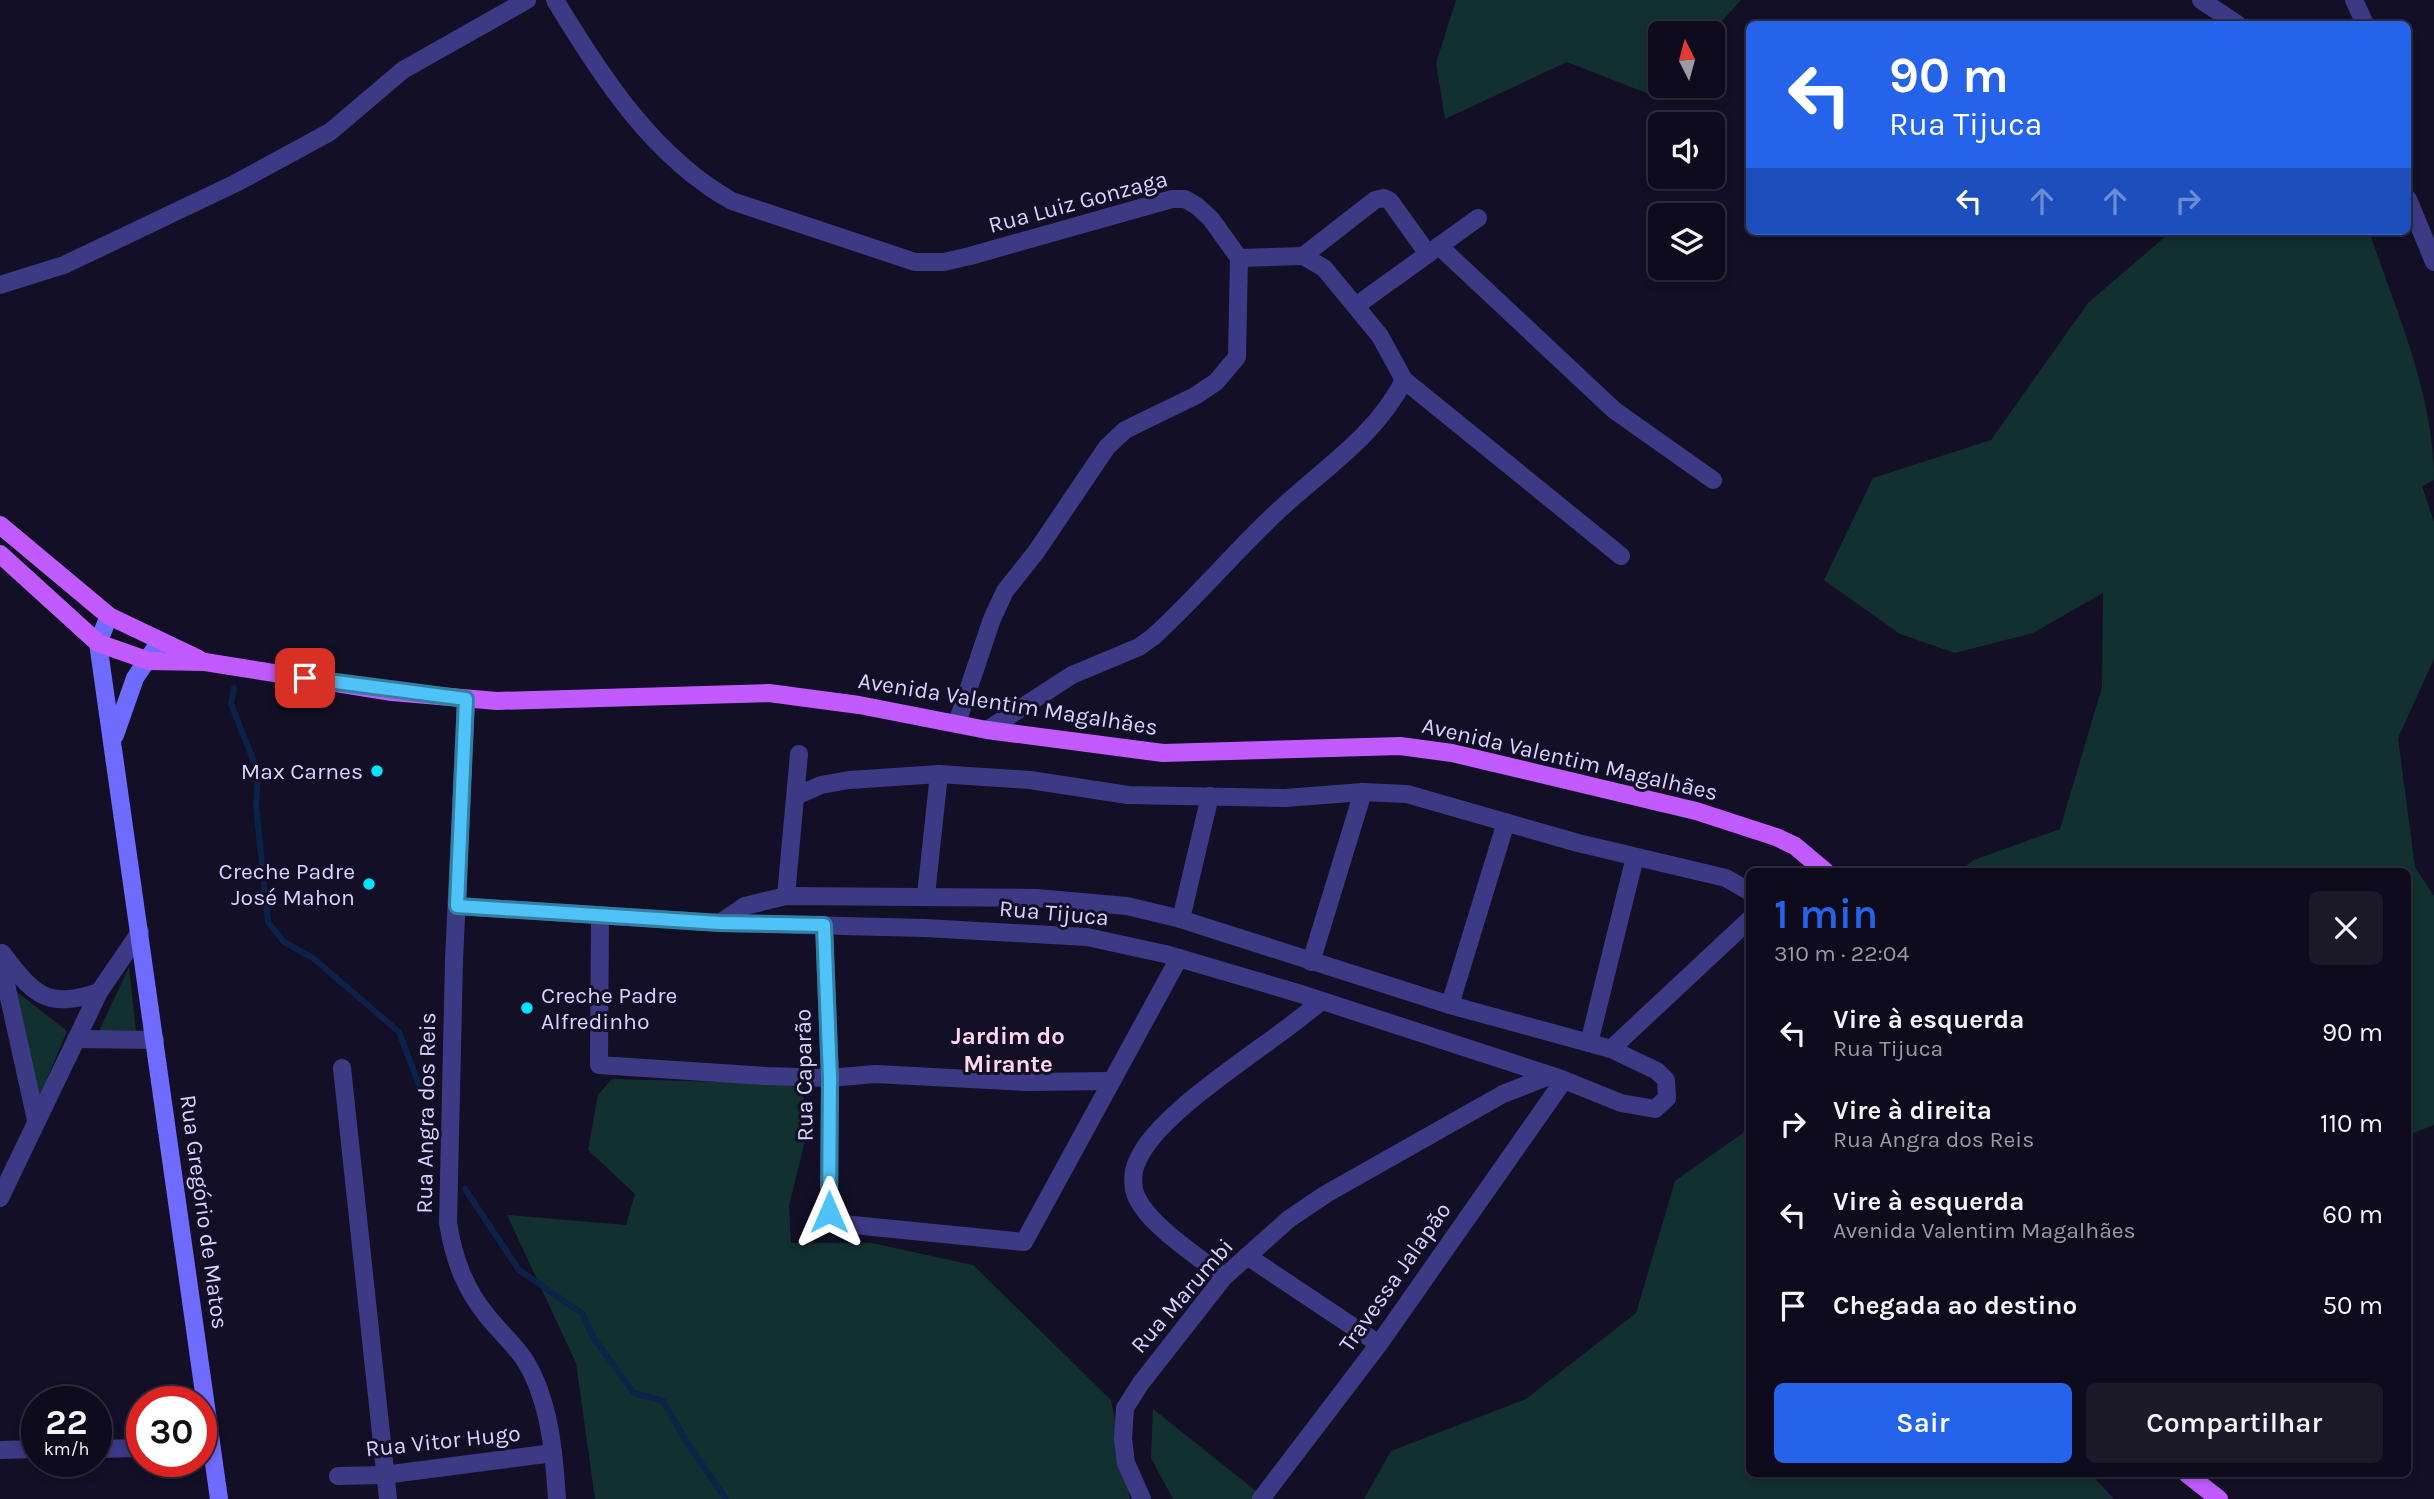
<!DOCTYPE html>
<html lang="pt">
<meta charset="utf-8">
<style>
:root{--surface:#0e0b1c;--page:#1c1929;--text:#f1f3f6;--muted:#9b9ba3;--line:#2e2b3b;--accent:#2563eb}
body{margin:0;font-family:Karla,sans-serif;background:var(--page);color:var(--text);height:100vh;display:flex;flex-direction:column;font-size:26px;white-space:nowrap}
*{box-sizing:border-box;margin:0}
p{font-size:23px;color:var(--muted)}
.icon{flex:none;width:38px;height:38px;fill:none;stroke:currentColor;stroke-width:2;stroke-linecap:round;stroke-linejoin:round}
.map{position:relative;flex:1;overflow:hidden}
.details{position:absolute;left:1746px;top:868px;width:665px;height:609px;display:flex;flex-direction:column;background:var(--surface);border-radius:10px;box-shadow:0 4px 10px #0003,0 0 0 2px var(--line)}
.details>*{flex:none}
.banner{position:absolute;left:1746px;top:21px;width:665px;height:214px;border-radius:10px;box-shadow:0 4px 10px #0003,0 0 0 2px var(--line);background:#2563eb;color:#fff;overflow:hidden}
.needle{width:46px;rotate:354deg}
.buttons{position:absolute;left:1648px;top:21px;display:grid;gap:14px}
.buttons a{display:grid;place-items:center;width:77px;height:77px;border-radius:10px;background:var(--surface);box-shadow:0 4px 10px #0003,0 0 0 2px var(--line);font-size:35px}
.speed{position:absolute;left:21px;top:1386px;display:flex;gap:14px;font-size:35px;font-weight:700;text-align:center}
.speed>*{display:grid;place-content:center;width:91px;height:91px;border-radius:50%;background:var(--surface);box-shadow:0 4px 10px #0003,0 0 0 2px var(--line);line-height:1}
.speed small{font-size:18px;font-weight:400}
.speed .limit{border:10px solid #d22;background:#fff;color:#111}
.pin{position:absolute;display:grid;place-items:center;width:60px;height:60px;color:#fff;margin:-30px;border-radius:14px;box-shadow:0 4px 10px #0006}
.me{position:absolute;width:77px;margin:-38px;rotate:0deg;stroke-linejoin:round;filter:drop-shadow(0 0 5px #0008)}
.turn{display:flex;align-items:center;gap:24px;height:147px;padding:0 28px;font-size:32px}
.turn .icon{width:91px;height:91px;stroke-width:2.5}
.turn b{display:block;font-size:49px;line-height:60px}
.lanes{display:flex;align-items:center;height:66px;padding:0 28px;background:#0003;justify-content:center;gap:35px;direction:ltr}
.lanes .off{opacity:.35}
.round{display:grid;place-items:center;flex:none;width:74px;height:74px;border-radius:10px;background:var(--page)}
.head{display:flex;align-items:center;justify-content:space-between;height:119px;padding:0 28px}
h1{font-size:42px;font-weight:600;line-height:52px;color:var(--accent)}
.button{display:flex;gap:14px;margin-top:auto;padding:14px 28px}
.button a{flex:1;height:80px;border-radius:10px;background:var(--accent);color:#fff;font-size:28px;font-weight:600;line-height:80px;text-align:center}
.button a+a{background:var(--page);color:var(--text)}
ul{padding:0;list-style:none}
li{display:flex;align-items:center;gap:21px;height:91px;padding:0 28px}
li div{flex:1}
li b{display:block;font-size:26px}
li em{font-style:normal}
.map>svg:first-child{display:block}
.green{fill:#12302f}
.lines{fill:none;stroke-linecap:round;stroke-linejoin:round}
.stream{stroke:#0c2248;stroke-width:6}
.street{stroke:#3d3a85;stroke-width:18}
.secondary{stroke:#6f6bff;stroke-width:18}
.primary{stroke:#c25bff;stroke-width:18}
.route-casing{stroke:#337fa1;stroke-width:18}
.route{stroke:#4fc3f7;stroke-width:12}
.poi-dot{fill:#00e5ff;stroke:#130f26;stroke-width:2.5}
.labels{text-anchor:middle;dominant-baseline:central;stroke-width:6;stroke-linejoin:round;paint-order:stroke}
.street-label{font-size:23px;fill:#d9d4ff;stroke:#130f26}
.poi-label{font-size:23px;fill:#d9d4ff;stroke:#130f26;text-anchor:end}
.neighbourhood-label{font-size:24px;font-weight:bold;fill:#ffd6f0;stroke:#130f26}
</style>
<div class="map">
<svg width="2434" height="1499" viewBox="0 0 2434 1499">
<rect width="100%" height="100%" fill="#130f26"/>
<g class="green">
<path d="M1456 0H1741L1711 33H1661V86H1664L1654 96 1567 62 1445 119 1436 63Z"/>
<path d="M2189 231H2369C2396 311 2434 394 2434 480L2422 486 2434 522V659L2398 738 2415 867 2434 896V1125L2408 1135V872L1959 871 1974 860 2060 829 2102 687 2103 593 2033 633 1955 653 1900 634 1824 580 1873 478 1991 440 2088 303 2166 236Z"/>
<path d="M129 967 136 1031H99Z"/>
<path d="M17 992 67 1031 37 1103Z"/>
<path d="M612 1079 803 1084 805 1141 789 1206 791 1243H872L973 1265 1111 1400 1130 1499H595L576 1363 507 1215 626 1225 635 1194 588 1150 598 1095Z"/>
<path d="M1750 1128V1474H2091L2114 1499H1364L1391 1451 1526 1399 1636 1313 1675 1181Z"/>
<path d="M1153 1409 1266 1499H1173L1151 1458Z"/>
</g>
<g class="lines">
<g class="stream">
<path d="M234 688 231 704 258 772 256 806 268 922 284 942 313 958 399 1032 419 1085"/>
<path d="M465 1189 519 1270 583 1314 593 1337 634 1393 663 1401 688 1444 726 1499"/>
</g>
<g class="street">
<path d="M555 0C601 76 653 157 732 201L915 262H944L970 256 1172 199H1185L1197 206 1211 219 1239 258 1237 357 1216 382 1195 396 1125 430 1107 447 1036 552 1005 591 992 619 957 723"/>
<path d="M2201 0 2237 24"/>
<path d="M2354 0 2365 24"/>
<path d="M2408 199 2434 262"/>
<path d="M1439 246 1614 410 1713 480"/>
<path d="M1303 256 1375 200 1384 198 1390 201 1428 254"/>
<path d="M1239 258 1303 256 1324 268 1380 336 1404 380 1621 556"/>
<path d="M0 285 64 265 236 183 330 132 403 70 527 0"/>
<path d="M1357 305 1478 218"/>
<path d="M466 699 454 961 448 1223C454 1259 464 1288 488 1317 500 1332 516 1346 526 1362 550 1403 554 1453 557 1499"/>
<path d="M987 730 1072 675 1139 647 1153 637C1197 597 1235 551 1278 511 1323 469 1376 436 1404 380"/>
<path d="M796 796 821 785 849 780 939 774 1030 780 1128 795 1285 798 1363 792 1407 794 1578 843 1726 878 1750 892"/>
<path d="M926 895 939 774"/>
<path d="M786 896 799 754"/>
<path d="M457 906 720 923 925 928 1087 937 1165 954 1301 994 1559 1078 1621 1103 1655 1109 1667 1098 1666 1080 1657 1071 1611 1049 1450 1005 1177 918 1127 906 1036 898 786 896 745 906 720 923"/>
<path d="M600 915 599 1065 766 1076 830 1078 875 1074 1027 1082 1110 1081"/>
<path d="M1181 919 1210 796"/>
<path d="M824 925 830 1078 829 1212 833 1223 1024 1242 1179 958"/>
<path d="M2 953C33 994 46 1010 99 992"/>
<path d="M0 957 36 1120"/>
<path d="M1311 962 1363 792"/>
<path d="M1450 1005 1506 822"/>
<path d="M76 1039 155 1040"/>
<path d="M1589 1043 1635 857"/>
<path d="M1611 1049 1750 919"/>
<path d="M342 1068 388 1499"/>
<path d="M0 1198 99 992 140 932"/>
<path d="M1247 1256 1379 1344"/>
<path d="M1224 1277C1199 1257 1151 1227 1137 1198 1132 1188 1132 1172 1137 1162 1157 1110 1276 1042 1321 1001"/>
<path d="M96 1449 142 1448"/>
<path d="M0 1450 37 1449"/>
<path d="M338 1476 384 1475 553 1453"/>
<path d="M1142 1499 1126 1463 1123 1439 1125 1408 1141 1383 1224 1277 1289 1219 1326 1194 1503 1094 1549 1076"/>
<path d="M1261 1499 1379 1344 1564 1080"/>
</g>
<g class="secondary">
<path d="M109 616 98 643 219 1499"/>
<path d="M115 735 135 678 160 641"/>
</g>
<g class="primary">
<path d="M0 525 109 616 199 659"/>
<path d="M0 554 98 643 149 661 205 662 392 692 497 701 769 693 859 705 987 730 1163 753 1400 746 1452 753 1696 811 1776 837 1795 846 1826 872"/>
<path d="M2187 1474 2219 1499"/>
</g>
</g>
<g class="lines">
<defs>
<path id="route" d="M305 678 466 699 457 906 720 923 824 925 830 1078 829 1212"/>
</defs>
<use href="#route" class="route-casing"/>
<use href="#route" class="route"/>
</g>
<g class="poi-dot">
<circle cx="377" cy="771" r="7"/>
<circle cx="369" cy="884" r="7"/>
<circle cx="527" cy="1008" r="7"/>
</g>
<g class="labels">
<g class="street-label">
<text transform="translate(1078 202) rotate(-15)">Rua Luiz Gonzaga</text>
<text transform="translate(1008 704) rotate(9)">Avenida Valentim Magalhães</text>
<text transform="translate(1570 759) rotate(13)">Avenida Valentim Magalhães</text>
<text transform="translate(1054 913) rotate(5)">Rua Tijuca</text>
<text transform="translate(804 1075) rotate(-91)">Rua Caparão</text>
<text transform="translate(426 1113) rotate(-89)">Rua Angra dos Reis</text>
<text transform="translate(204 1212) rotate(82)">Rua Gregório de Matos</text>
<text transform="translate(1395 1277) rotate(-55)">Travessa Jalapão</text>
<text transform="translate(1182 1296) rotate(-49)">Rua Marumbi</text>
<text transform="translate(443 1441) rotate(-6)">Rua Vitor Hugo</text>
</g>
<g class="poi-label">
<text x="363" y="771">Max Carnes</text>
<text x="355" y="871">Creche Padre<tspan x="355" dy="26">José Mahon</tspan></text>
<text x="541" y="995" text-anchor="start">Creche Padre<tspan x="541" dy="26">Alfredinho</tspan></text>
</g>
<g class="neighbourhood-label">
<text x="1008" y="1036">Jardim do<tspan x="1008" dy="28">Mirante</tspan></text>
</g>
</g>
</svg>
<div class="buttons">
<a><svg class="needle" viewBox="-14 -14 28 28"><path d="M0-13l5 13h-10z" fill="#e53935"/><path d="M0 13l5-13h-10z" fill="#9b9ba3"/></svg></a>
<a><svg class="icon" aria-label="sound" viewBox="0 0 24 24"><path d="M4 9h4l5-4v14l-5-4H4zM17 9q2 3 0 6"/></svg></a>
<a><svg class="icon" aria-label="layers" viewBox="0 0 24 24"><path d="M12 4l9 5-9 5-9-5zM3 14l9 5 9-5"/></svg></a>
</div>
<div class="speed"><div>22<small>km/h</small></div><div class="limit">30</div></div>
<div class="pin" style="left:305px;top:678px;background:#d93025"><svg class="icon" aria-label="arrive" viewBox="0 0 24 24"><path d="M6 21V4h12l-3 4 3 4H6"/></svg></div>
<svg class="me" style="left:829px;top:1212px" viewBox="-20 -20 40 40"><path d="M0-17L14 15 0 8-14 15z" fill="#4fc3f7" stroke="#fff" stroke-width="4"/></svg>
<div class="banner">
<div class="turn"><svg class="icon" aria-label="left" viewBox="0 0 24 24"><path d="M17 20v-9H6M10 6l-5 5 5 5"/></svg><div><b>90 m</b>Rua Tijuca</div></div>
<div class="lanes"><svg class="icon" aria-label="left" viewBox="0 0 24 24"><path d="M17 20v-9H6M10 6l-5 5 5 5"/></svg><svg class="icon off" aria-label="ahead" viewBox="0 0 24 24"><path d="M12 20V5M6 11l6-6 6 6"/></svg><svg class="icon off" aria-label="ahead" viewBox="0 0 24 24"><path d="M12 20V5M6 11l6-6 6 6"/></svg><svg class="icon off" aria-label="right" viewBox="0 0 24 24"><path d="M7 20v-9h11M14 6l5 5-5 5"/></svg></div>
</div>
<section class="details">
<div class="head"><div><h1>1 min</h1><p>310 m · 22:04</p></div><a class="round"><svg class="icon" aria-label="close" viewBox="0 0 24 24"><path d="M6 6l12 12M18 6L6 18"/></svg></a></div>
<ul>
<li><svg class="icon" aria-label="left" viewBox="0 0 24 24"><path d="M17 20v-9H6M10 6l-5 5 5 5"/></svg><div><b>Vire à esquerda</b><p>Rua Tijuca</p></div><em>90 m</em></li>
<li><svg class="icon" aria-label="right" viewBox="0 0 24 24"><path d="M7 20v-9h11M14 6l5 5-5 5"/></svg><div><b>Vire à direita</b><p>Rua Angra dos Reis</p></div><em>110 m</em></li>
<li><svg class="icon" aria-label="left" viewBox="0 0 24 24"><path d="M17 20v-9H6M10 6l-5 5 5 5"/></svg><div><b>Vire à esquerda</b><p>Avenida Valentim Magalhães</p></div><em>60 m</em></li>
<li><svg class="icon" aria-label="arrive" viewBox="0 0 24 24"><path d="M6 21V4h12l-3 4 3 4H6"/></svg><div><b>Chegada ao destino</b></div><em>50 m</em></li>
</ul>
<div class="button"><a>Sair</a><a>Compartilhar</a></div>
</section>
</div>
